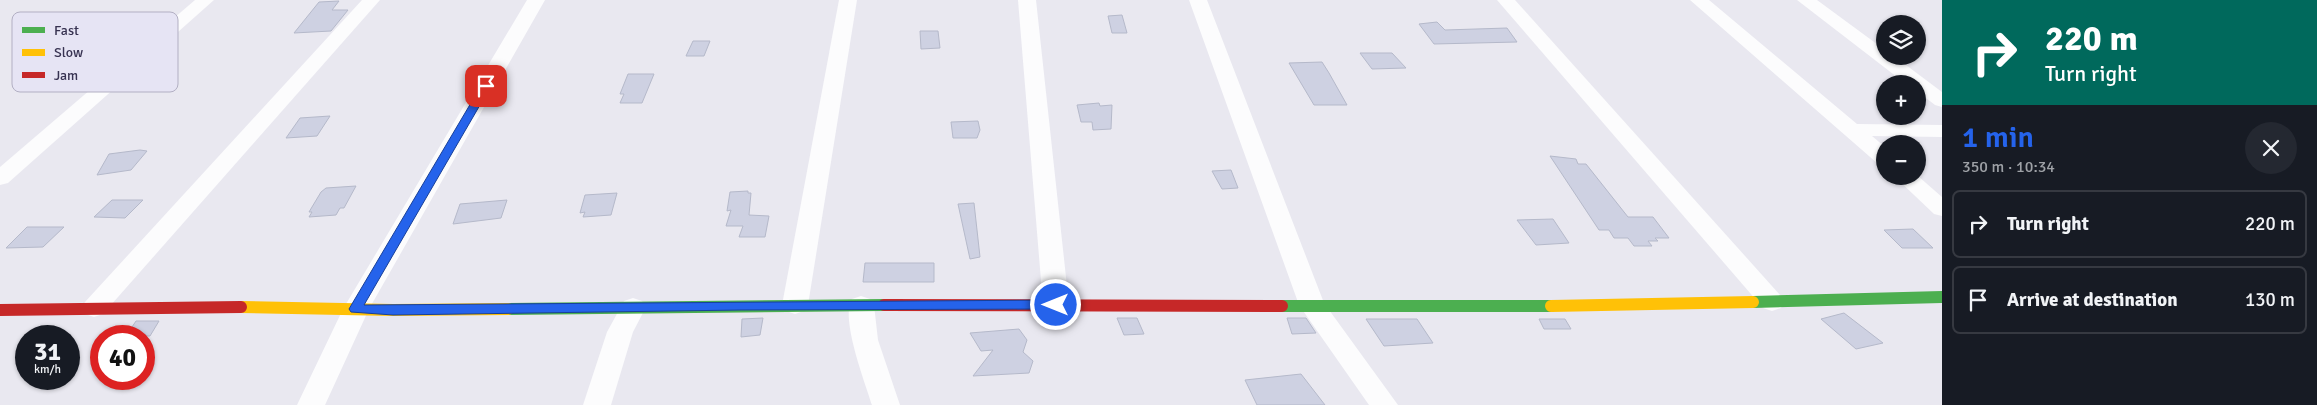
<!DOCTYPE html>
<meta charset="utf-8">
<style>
:root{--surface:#171b24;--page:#242831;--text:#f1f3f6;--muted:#9ea1a6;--line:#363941;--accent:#2563eb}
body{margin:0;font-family:Signika,sans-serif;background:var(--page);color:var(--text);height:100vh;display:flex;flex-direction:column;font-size:19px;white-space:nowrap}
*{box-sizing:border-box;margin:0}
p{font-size:16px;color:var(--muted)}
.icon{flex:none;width:28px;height:28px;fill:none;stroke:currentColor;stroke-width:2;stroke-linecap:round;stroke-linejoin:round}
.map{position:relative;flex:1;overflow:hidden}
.sheet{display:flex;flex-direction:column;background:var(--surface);width:375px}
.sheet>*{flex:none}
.banner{background:#00695c;color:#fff;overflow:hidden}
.controls{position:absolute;left:1876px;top:15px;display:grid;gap:10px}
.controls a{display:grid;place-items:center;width:50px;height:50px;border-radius:50%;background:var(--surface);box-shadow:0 1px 4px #0004;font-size:25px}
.speed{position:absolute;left:15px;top:325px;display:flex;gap:10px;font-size:25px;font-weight:700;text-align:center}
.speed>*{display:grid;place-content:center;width:65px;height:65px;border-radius:50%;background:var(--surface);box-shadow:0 1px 4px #0004;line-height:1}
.speed small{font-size:12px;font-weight:400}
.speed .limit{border:8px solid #d22;background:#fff;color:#111}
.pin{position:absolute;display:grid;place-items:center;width:42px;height:42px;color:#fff;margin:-21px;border-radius:10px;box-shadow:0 2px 8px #0006}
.me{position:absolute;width:55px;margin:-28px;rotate:270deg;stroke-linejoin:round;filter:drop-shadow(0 0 4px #0008)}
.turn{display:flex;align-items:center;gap:18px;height:105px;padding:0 20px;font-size:22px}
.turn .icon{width:65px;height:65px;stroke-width:2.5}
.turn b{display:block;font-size:35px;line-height:42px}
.round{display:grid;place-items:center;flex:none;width:52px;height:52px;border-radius:26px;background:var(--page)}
.overview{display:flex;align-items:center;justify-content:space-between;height:85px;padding:0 20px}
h1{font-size:30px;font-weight:600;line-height:38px;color:var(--accent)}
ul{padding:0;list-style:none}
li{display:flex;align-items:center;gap:15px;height:68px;margin:0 10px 8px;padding:0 10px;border:2px solid var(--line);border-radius:8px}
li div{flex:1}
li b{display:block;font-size:19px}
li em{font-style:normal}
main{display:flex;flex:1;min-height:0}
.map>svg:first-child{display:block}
.building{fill:#ced1e2;stroke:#b5b9ca}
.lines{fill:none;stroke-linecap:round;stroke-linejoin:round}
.street{fill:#fcfcfd;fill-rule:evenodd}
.fast{stroke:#4caf50;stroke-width:12}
.slow{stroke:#ffc107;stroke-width:12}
.jam{stroke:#c62828;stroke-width:12}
.route{fill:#2563eb;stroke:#184099}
.key{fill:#e6e4f4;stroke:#b2afc3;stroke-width:1}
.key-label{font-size:14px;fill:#373251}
</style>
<main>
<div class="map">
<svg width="1942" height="405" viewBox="0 0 1942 405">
<rect width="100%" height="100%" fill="#e9e8f0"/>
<g class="building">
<path d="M339 1 332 10H348L331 31 294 33 319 2Z"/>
<path d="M1122 15 1127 33H1112L1108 16Z"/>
<path d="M1437 22 1445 30 1507 28 1517 42 1434 44 1419 24Z"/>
<path d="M920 31H938L940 48 921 49Z"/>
<path d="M693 41H710L704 56H686Z"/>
<path d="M1360 53H1392L1406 68 1372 69Z"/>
<path d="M1322 62 1329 73 1347 105H1314L1289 63Z"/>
<path d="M628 74H654L642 103H620L624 94H620Z"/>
<path d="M1099 103 1100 106 1112 105 1111 129 1093 130 1092 122H1081L1077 105Z"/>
<path d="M330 116 317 136 286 138 300 118Z"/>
<path d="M978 121 980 130 977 138H953L951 122Z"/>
<path d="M140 150 147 151 131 170 97 175 109 154Z"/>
<path d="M1550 156 1576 159 1578 164H1586L1628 217H1653L1669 238H1655L1658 241H1648L1652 246H1634L1628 238H1614L1609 230H1599Z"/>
<path d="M1231 170 1238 188 1222 189 1212 171Z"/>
<path d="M356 186 344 208H340L336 215 309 217 312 212H309L321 192 326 188Z"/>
<path d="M748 191V193H751L749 215 769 216 765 237H739L743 226H726L731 210 727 211 730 192Z"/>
<path d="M617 193 611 215 583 217 585 212 580 213 585 195Z"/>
<path d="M112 200H143L125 218 94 217Z"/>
<path d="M507 200 501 218 453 224 460 204Z"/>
<path d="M974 203 980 257 970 259 958 204Z"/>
<path d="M1553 219 1569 243 1536 245 1517 220Z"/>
<path d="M27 227H64L43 247 6 248Z"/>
<path d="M1913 229 1933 248H1902L1884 230Z"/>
<path d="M865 263H934V282H863Z"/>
<path d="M1844 313 1883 343 1856 349 1821 319Z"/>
<path d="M763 318 760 335 741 337 742 319Z"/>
<path d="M1117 318H1137L1144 334 1124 335Z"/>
<path d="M1287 318H1306L1316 333 1292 334Z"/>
<path d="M1366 319H1417L1433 343 1384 346Z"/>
<path d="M1539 319H1565L1571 329H1544Z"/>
<path d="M136 321H159L150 336H126Z"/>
<path d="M1019 329 1027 340 1023 352 1033 361 1029 373 973 376 993 350 981 351 970 333Z"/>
<path d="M1301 374 1325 405H1257L1245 380Z"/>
</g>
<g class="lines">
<g class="street">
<path d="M195 0H214L8 183 0 185V167Z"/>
<path d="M362 0H380L103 314 94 317 85 314 81 308 85 302Z"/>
<path d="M527 0H545L369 309 325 405H297L343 309Z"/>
<path d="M839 0H857L808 305 804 311 795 314 786 311 782 305Z"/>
<path d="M1018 0H1036L1069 305 1065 311 1056 314 1047 311 1043 305Z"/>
<path d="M1189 0H1207L1324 303 1398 405H1369L1299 305Z"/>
<path d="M1497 0H1515L1781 296 1785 302 1781 308 1772 311 1763 308Z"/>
<path d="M1690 0H1709L1857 124 1942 125V137L1872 136 1885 147V164L1877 163Z"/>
<path d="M1797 0H1817L1885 50V56H1894L1942 92V107L1935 105 1918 92V84H1906Z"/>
<path d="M1894 176H1918L1942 197V216L1934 214Z"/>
<path d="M861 296 870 299 874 305 878 340 900 405H872C865 382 840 318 852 299Z"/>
<path d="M633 298 642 301 646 307 633 332 611 405H583L607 332 624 301Z"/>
</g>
<g class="fast">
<path d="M1753 302 1942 297"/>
<path d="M1282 306H1551"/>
<path d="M508 309 884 305"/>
</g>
<g class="slow">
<path d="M1551 306 1753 302"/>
<path d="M241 307 393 310 508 309"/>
</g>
<g class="jam">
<path d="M884 305 1282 306"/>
<path d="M0 310 241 307"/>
</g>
</g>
<path class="route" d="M486 83 491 86 364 305 1056 300 1063 305 1056 309 741 310 393 315 351 312 349 309 481 86Z"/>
<rect x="12" y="12" width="166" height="80" rx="8" class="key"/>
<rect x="22" y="27" width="23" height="6" fill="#4caf50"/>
<rect x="22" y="49" width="23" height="7" fill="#ffc107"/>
<rect x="22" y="72" width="23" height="6" fill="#c62828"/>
<g class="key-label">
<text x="54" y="35">Fast</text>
<text x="54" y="57">Slow</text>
<text x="54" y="80">Jam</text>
</g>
</svg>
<div class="controls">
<a><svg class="icon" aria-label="layers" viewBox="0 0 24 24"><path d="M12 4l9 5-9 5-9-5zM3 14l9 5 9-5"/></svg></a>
<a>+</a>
<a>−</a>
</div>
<div class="speed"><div>31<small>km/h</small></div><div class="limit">40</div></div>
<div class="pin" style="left:486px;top:86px;background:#d93025"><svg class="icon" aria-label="arrive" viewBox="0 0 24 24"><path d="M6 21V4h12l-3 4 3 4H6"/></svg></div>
<svg class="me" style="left:1056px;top:305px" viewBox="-20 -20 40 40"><circle r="17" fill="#2563eb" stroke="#fff" stroke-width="3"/><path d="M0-11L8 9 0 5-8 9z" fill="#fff"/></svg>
</div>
<section class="sheet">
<div class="banner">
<div class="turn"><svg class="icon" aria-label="right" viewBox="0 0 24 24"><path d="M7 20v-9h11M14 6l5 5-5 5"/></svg><div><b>220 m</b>Turn right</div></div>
</div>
<div class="overview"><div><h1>1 min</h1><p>350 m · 10:34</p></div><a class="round"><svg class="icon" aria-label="close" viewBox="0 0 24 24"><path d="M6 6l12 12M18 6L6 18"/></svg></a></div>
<ul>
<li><svg class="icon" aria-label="right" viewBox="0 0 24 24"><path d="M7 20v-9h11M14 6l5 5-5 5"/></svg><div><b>Turn right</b></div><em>220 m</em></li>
<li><svg class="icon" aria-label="arrive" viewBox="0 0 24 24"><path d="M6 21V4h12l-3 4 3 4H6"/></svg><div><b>Arrive at destination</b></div><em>130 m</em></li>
</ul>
</section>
</main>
